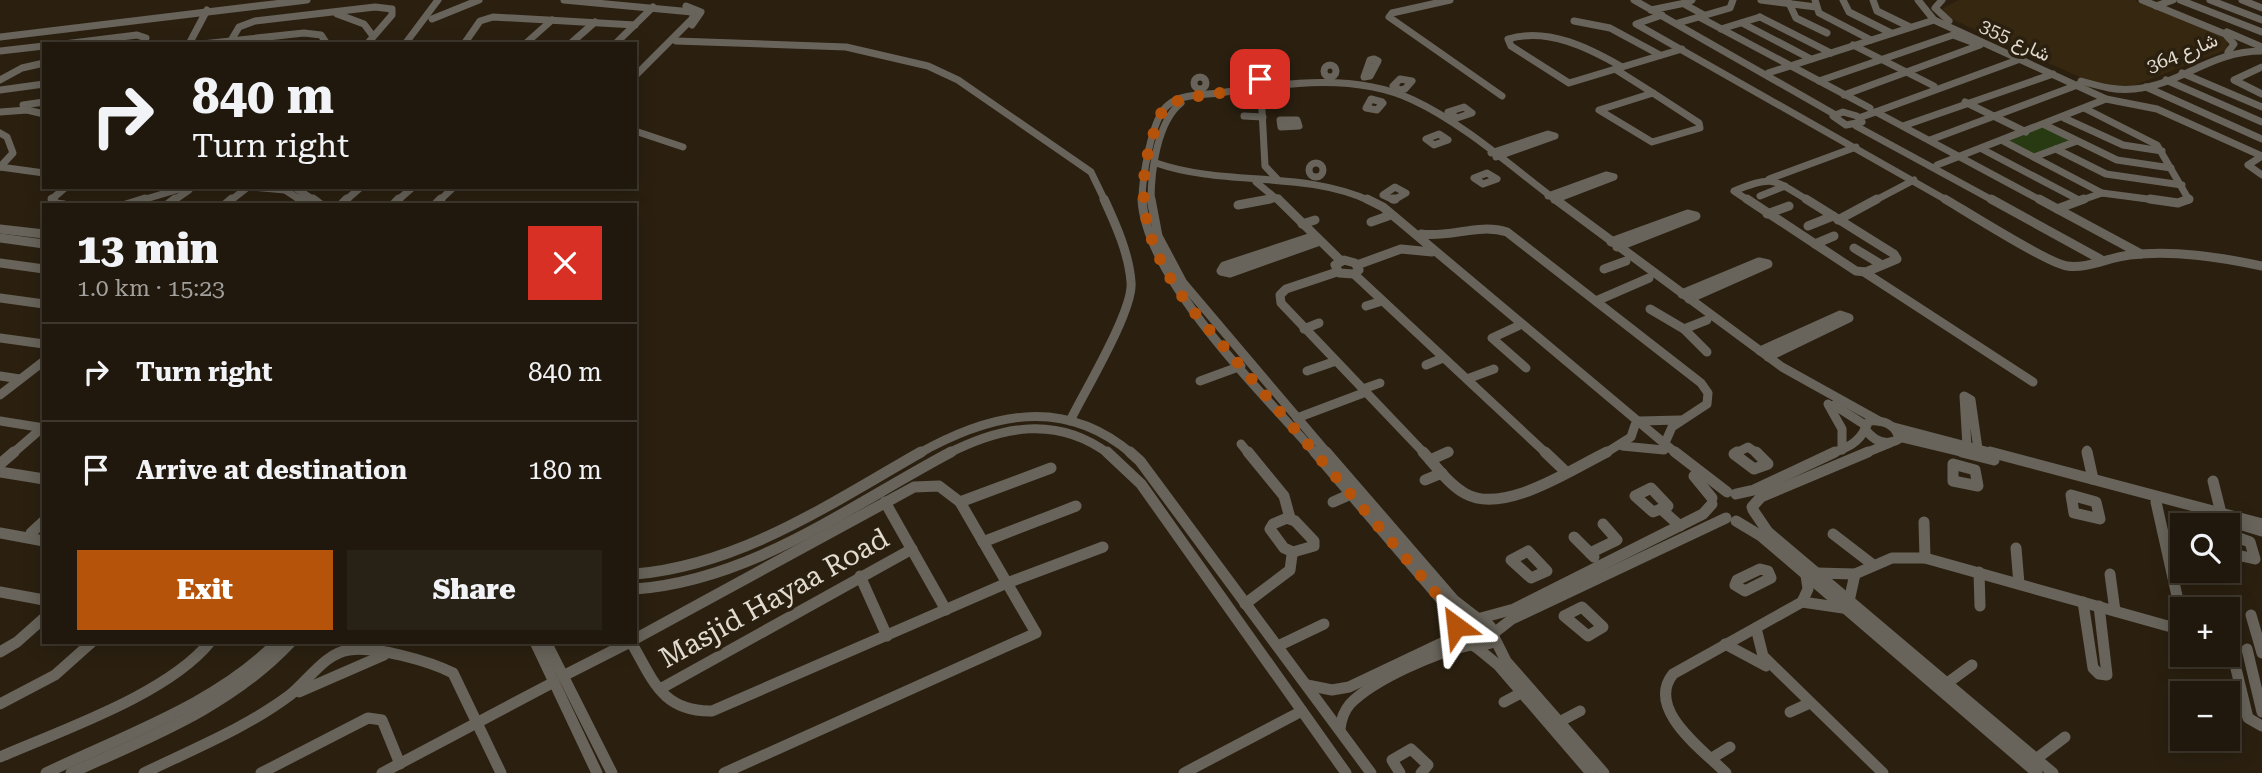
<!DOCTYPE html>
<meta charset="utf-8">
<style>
:root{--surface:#20180c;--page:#282115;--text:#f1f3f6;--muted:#a2a09d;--line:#3d372d;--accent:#b45309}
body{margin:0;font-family:"Roboto Serif",Vazirmatn,serif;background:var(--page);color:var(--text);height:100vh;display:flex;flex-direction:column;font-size:26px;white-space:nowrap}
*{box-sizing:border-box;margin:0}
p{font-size:23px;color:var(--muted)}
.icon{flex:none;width:38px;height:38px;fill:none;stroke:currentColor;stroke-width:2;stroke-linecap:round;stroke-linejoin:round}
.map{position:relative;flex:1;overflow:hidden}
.details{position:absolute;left:42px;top:203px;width:595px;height:441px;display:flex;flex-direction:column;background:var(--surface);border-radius:0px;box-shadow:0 4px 18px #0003,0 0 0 2px var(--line)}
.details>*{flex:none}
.top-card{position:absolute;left:42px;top:42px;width:595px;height:147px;border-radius:0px;box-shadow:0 4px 18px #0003,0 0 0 2px var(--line);background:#20180c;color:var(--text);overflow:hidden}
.tools{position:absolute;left:2170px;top:513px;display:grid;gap:14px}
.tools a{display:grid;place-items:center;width:70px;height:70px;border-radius:0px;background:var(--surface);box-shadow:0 4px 18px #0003,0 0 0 2px var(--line);font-size:35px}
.pin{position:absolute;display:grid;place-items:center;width:60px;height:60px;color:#fff;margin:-30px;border-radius:14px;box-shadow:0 4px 10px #0006}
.me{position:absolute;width:77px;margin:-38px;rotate:330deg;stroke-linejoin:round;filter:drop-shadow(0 0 5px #0008)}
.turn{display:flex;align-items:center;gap:24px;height:147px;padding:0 35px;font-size:32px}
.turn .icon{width:91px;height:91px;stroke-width:2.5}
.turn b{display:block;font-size:49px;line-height:60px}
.round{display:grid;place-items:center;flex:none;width:74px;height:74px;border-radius:0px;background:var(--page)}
.summary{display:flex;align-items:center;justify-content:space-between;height:119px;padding:0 35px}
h1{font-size:42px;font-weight:800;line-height:52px}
.cta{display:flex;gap:14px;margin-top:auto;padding:14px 35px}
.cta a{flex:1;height:80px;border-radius:0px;background:var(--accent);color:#fff;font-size:28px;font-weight:800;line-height:80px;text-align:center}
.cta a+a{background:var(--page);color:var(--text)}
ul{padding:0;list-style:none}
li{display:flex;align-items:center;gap:21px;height:98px;padding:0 35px;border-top:2px solid var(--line)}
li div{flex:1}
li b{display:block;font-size:26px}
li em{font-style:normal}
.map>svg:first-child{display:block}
.built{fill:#362710}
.green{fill:#273a11}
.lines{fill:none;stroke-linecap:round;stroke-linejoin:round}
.minor-far2{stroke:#68645b;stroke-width:7}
.minor-far1{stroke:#68645b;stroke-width:9}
.minor{stroke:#68645b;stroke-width:11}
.route{stroke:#b45309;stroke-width:12;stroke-dasharray:0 21.6}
.labels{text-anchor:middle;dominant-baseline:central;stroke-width:7;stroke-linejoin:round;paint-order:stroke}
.far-street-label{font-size:19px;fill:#e2dbd0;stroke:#2b2010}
.near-street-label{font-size:28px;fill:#e2dbd0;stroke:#2b2010}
</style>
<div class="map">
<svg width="2262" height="773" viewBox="0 0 2262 773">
<rect width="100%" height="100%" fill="#2b2010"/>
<path class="built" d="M1959 0H2134L2216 33 2227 41 2228 49 2130 87 2118 88 2082 78 1947 17 1942 9Z"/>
<path class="green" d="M2046 125 2080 142 2037 158 2005 141Z"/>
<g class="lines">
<g class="minor-far2">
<path d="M564 0 692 12 693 18 635 76"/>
<path d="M1450 0 1392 13 1389 17 1502 96"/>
<path d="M1634 0 1834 114"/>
<path d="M1692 0 1684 4 1704 15"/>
<path d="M1761 0 1816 7"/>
<path d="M1815 0 1819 13 1871 40"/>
<path d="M1843 0 1849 12 1891 33"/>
<path d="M1873 0 1877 11 1910 27"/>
<path d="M1918 0 1934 20 2106 99 2157 109 2262 156"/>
<path d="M1942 0 1935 8 1949 21"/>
<path d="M2142 0 2225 34 2234 44 2228 52"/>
<path d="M2180 0 2262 32"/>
<path d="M2210 0 2262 20"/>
<path d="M2242 0 2262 8"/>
<path d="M1789 3 1796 18 1827 33"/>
<path d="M686 6 701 12 692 25"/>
<path d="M2156 6 2173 0"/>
<path d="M1651 10 1685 3"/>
<path d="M337 14 364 24 373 36"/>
<path d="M1662 15 1636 24 1948 201"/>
<path d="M1699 17 1870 108"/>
<path d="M1760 17 1831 53"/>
<path d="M432 19 479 0"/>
<path d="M1574 21 1610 28 1660 55"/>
<path d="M1678 23 1730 8 1733 0"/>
<path d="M1742 23 1811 59"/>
<path d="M1721 29 1760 17"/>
<path d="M2227 32 2262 47"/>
<path d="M0 37 307 0"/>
<path d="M676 41 846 47 928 66 958 80 1091 172 1105 201"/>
<path d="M64 44 137 35 146 38 143 44"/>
<path d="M189 44 207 10"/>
<path d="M202 44 304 33 321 35 327 44"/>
<path d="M229 44 239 27 255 21 375 7 392 9V15L367 44"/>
<path d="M405 44 438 0"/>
<path d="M464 44 480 21 493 17 635 25"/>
<path d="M525 44 552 20"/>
<path d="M570 44 595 22"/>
<path d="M615 44 653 7"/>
<path d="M1853 45 1934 86"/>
<path d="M0 51 44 46"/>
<path d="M1374 59 1378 61 1370 76 1364 77 1370 60Z"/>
<circle cx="1330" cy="71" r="6"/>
<path d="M1622 67C1589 48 1548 27 1508 39L1511 46 1569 83 1682 49"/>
<path d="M2262 67 2234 80 2262 94"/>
<path d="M1615 69 1653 93"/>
<path d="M1267 70 1270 79H1260L1255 72Z"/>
<path d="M1768 73 1934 20"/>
<path d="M2182 73 2262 107"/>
<circle cx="1200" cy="83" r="6"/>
<path d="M0 80 22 68 44 63"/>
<path d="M2166 80 2262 122"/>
<path d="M1819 81 1953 35 1980 45 1844 95"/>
<path d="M2081 81C2099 86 2115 91 2134 89 2181 85 2210 51 2262 51"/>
<path d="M2146 87 2262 139"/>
<path d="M0 90 44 84"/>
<path d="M1394 91 1405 89 1412 81 1400 79 1393 86 1397 88"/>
<path d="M1261 92 1265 166 1278 180"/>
<path d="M1653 93 1699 123 1700 128 1652 142 1599 110Z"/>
<path d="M1371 99 1382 102 1383 103 1377 110 1366 108Z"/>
<path d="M1965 102 2026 132"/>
<path d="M23 105 44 102"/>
<path d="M1464 107 1472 113 1457 118 1448 112Z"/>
<path d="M2086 109 2157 145 2189 200 2185 201"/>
<path d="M0 112 27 110 44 114"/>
<path d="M1843 112 1857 116 1862 122 1846 125 1833 116Z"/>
<path d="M1876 112 2042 201"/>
<path d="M1244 116 1263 117"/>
<path d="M1859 118 2023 58"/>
<path d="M2064 118 2123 145 2162 151"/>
<path d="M1280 120H1297L1299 126 1281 127Z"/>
<path d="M2045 125 2117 160 2171 168"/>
<path d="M1856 126 1994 201"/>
<path d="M1903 126 2053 74"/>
<path d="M635 131 683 147"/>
<path d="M0 133 7 137 13 153 0 167"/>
<path d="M1439 134 1448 140 1434 145 1426 139Z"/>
<path d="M1930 140 2080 84"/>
<path d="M2003 141 2102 193"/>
<path d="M1982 149 2079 200"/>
<path d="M2056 149 2106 174 2182 185"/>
<path d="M1491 153 1548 134 1555 136 1496 157"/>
<path d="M2262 156 2248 165 2262 175"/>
<path d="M2034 157 2077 141"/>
<path d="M1156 163C1225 187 1303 170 1370 201"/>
<circle cx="1316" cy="170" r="7"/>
<path d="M1937 165 2106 99"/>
<path d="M0 167 44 173"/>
<path d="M1487 173 1497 179 1483 184 1474 178Z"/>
<path d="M1769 179 1856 147"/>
<path d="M1256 182 1279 201"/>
<path d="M252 187 285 190 302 201"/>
<path d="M294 187 315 201"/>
<path d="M1395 187 1406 193 1394 200 1383 195Z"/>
<path d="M1548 196 1606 175 1614 177 1554 200"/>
<path d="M1760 196 1785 186"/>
<path d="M54 201 52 199 66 187"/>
<path d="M139 201 186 187"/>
<path d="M173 201 189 190"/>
<path d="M230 201 248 187"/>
<path d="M345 201 361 187"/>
<path d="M397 201 413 187"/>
<path d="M439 201 454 187"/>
<path d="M1142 201C1142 180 1151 118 1168 105 1180 94 1204 95 1219 93 1282 84 1353 72 1413 100 1463 123 1513 168 1557 201"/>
<path d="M1151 201C1151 171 1157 122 1181 103"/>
<path d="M1260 201 1278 198"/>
<path d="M1749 201 1734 191C1774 175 1773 179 1809 201"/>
<path d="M1874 201 1914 180"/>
<path d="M2079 201 2102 193 2163 201"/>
</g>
<g class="minor-far1">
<path d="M52 199 56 204 64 205"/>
<path d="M299 199 308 205"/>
<path d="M313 199 321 205"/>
<path d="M1142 199C1146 280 1263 393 1316 454"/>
<path d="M1151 199 1158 236 1183 283 1328 454"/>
<path d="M1278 199 1341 261"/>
<path d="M1367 199 1383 207 1677 454"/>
<path d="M1393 199H1395"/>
<path d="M1555 199 1782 367 1879 421"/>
<path d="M1747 199 1856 271 1866 272 1897 259 1894 254 1806 199"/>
<path d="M1945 199C1967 212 2049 264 2067 266 2088 269 2109 257 2130 255 2174 250 2219 257 2262 266"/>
<path d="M1991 199 2100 259"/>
<path d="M2039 199 2141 254"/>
<path d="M2150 199 2178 203 2189 199"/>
<path d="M126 205 145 199"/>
<path d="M167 205 175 199"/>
<path d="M225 205 232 199"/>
<path d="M341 205 347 199"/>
<path d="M393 205 399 199"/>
<path d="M435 205 441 199"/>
<path d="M1238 205 1270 199"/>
<path d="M2057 209 2084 199"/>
<path d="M1767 214 1789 206"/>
<path d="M1838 220 1877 199"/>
<path d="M1371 222 1388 216"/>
<path d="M1302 224 1315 220"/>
<path d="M1808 226 1833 216"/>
<path d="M0 229 44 234"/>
<path d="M1421 234C1451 238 1478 223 1507 232L1701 383 1708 393 1707 404 1672 427 1665 443"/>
<path d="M1315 236 1224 266 1221 271 1230 273 1320 241"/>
<path d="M0 238 44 244"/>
<path d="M1611 242 1688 214 1696 216 1617 247"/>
<path d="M1815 244 1834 236"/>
<path d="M1854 248 1882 265"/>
<path d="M1344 260 1355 263 1359 270 1354 274 1339 273 1335 265Z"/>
<path d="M0 263 44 269"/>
<path d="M1357 265 1401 249 1432 252"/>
<path d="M1604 269 1626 261"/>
<path d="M1337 272 1286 289 1280 295 1281 303 1425 454"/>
<path d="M1864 272 2033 382"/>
<path d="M1354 274 1547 454"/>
<path d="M1682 294 1759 262 1768 264 1689 299"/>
<path d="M0 298 44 304"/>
<path d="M1596 301 1649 278"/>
<path d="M1366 306 1382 301"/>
<path d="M1650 309 1684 329 1707 352"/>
<path d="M1518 326 1492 338 1526 368"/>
<path d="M1304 329 1319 323"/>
<path d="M1684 329 1707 320"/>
<path d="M0 338 44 344"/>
<path d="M1760 351 1840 315 1849 318 1768 357"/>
<path d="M1426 365 1443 358"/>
<path d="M1307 371 1336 361"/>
<path d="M0 376 20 379"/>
<path d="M1467 379 1494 369"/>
<path d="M1200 381 1241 366"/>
<path d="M1363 389 1380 383"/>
<path d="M0 395 44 361"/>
<path d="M1828 404 1842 429V450"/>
<path d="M1834 405 1865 425"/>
<path d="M1297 418 1366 392"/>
<path d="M0 421 44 428"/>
<path d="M1070 421C1084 392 1134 310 1131 282 1129 254 1116 225 1104 199"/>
<path d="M1640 421 1680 420"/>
<path d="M1869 421C1883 420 1896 424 1899 439 1885 447 1874 441 1865 429Z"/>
<path d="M1894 427 1997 454"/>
<path d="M1899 437 1970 454"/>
<path d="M1241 444 1249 454"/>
<path d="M1622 446 1664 450"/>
<path d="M1967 446 1964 396 1971 400 1978 449"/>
<path d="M2087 450 2088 454"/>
<path d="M12 454 42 428"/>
<path d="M918 454C989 414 1063 395 1132 454"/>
<path d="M947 454C1002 426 1057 415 1109 454"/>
<path d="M1444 454 1449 452"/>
<path d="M1604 454 1631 437 1635 425"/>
<path d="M1734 454 1748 447 1758 454"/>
<path d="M1831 454C1845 448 1858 444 1865 429"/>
<path d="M1863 454 1890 443"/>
</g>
<g class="minor">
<path d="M1107 452 1141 484 1346 773"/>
<path d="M1130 452 1140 461 1371 773"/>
<path d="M1248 452 1284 496 1290 518"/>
<path d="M1315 452 1450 610 1456 626"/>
<path d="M1326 452 1454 600 1476 617"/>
<path d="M1423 452C1436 466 1449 485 1466 494 1504 515 1572 469 1607 452"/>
<path d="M1545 452 1566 472"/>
<path d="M1675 452 1727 492"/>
<path d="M1737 452 1734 454 1754 469 1768 464 1756 452"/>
<path d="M1962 452 1994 460"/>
<path d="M1990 452 2262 524"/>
<path d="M2087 452 2093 479"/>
<path d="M1430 460 1448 452"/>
<path d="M0 464 14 452"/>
<path d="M1953 464 1975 470 1978 486 1953 481Z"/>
<path d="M0 472 44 479"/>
<path d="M1694 476 1712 498"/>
<path d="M1425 480 1442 473"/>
<path d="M2213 481 2221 513"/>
<path d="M1651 488 1668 506 1653 512 1635 496Z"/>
<path d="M1736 494 1754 490 1835 452"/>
<path d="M2071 495 2096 502 2100 519 2074 513Z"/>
<path d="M885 502 946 610"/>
<path d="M960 502 1051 468"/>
<path d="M1333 502 1351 494"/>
<path d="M2156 502 2182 618"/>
<path d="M1752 507 1761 497 1868 452"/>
<path d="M1661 509 1680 526"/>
<path d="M1753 510 1768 532 2053 773"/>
<path d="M1287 518 1295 521 1314 541V546L1293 552 1284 548 1270 529 1273 524Z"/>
<path d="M1736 521 1761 536 2037 773"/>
<path d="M1924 522 1925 558"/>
<path d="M2239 524 2262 531"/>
<path d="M0 533 44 541"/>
<path d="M31 533 44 521"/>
<path d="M1833 534 1872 564"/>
<path d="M2228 534 2250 542 2255 559 2228 553"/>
<path d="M1574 537 1594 557"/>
<path d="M983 542 1076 506"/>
<path d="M2016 548 2019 584"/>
<path d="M1528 551 1547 571 1531 578 1511 560Z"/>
<path d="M1590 553 1617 540 1603 524"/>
<path d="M1760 569 1768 571 1771 578 1745 591 1735 585 1737 580Z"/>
<path d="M1979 572 1980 606"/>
<path d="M1816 573 1855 574 1892 558H1925L2182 630"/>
<path d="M635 574C741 565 831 503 921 452"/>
<path d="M2110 574 2115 611"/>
<path d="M860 576 887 636"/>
<path d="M635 589C753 580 849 506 951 452"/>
<path d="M0 592 44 600"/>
<path d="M1849 601 1855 574"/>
<path d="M1802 602 1843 608"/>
<path d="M2083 602 2093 668 2099 674 2107 675 2099 606"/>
<path d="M1245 604 1290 570 1292 555"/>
<path d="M1582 607 1603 627 1588 636 1564 616Z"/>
<path d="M2251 615 2262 653"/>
<path d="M1467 616C1480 617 1489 621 1494 633L1491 643 1476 647 1462 640 1456 626Z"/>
<path d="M1481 618 1514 609 1703 514 1712 504"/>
<path d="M1756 628 1763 656 1883 773"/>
<path d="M1494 633 1512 619 1726 518"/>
<path d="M1494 637 1506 661 1604 773"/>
<path d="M635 639 914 487 939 486 960 502 1036 633 724 773"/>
<path d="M535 642 597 773"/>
<path d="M546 642 612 773"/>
<path d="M631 642C653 680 662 712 712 711L1007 583 1103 547"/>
<path d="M1725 644 1766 666"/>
<path d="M2230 644 2248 718 2262 726"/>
<path d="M1278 646 1324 624"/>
<path d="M1476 647 1498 665 1591 773"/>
<path d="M2247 649 2262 712"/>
<path d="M0 652 17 642 44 618"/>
<path d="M563 676 630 642"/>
<path d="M1946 684 1972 665"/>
<path d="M1307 685 1332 690 1349 687 1446 641 1456 629"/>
<path d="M660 689 912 549"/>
<path d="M299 692 384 655"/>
<path d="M1504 702 1521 693"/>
<path d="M0 704 55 675 92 642"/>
<path d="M1790 712 1810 703"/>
<path d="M1559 722 1580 711"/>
<path d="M1340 729C1341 720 1344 711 1350 704 1374 679 1437 652 1470 645"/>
<path d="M0 757C62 730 168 694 210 642"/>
<path d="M1712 758 1730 747"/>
<path d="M2036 759 2065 737"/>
<path d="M46 773C122 736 219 703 277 642"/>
<path d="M71 773C150 737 230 707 291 642"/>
<path d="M144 773C193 749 246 728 290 695 308 681 325 653 349 650 376 646 429 661 453 673L501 773"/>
<path d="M261 773 368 718 382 720 400 764"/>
<path d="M382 773 554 682"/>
<path d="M1184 773 1302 711"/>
<path d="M1400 773 1392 760 1411 749 1428 765 1421 773"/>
<path d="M1726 773C1703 750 1645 709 1673 674L1802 602 1808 589 1806 575"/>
</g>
</g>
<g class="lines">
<path class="route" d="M1260 79H1266L1270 86 1184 98 1164 107C1128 187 1141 245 1194 312L1446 605 1456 626"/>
</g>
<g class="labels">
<g class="far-street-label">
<text transform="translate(2015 40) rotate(25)">شارع 355</text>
<text transform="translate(2182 53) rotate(-22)">شارع 364</text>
</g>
<g class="near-street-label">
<text transform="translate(774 598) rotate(-29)">Masjid Hayaa Road</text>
</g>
</g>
</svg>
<div class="tools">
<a><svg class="icon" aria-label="search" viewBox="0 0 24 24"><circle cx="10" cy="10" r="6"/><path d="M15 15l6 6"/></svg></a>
<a>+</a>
<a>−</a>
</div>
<div class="pin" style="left:1260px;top:79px;background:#d93025"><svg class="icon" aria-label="arrive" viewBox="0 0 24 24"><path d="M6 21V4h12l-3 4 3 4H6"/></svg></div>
<svg class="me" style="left:1456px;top:626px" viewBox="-20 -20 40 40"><path d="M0-17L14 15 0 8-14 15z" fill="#b45309" stroke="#fff" stroke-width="4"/></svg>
<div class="top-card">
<div class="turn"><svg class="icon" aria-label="right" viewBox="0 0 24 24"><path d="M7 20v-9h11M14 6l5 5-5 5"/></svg><div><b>840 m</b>Turn right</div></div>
</div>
<section class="details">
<div class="summary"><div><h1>13 min</h1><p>1.0 km · 15:23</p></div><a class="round" style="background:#d93025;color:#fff"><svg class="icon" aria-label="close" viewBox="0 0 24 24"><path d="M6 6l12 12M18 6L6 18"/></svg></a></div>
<ul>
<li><svg class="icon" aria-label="right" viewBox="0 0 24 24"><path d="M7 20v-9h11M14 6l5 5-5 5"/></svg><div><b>Turn right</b></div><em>840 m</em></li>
<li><svg class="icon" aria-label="arrive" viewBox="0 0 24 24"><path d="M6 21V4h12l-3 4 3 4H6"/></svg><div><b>Arrive at destination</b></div><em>180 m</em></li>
</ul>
<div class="cta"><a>Exit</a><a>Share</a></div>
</section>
</div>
